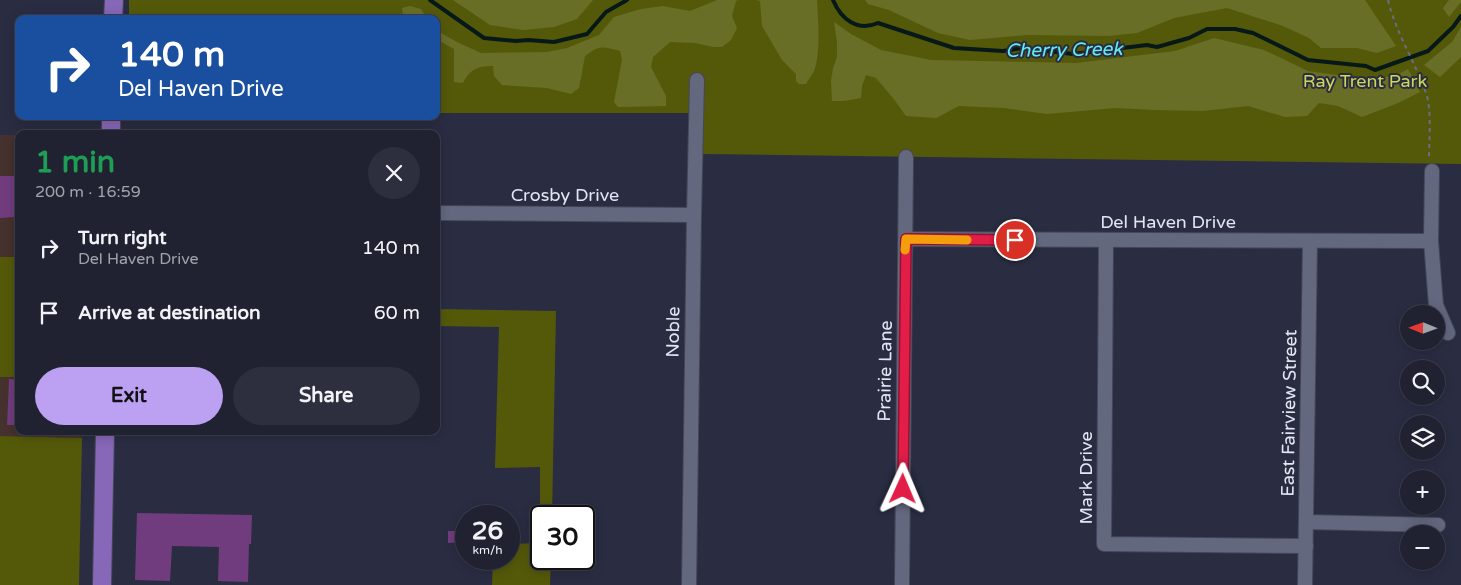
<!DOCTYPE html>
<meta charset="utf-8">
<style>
:root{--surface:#202232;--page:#2d2f3e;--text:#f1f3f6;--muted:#a2a4ac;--line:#3d3f4d;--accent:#bca0f2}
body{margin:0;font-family:"Varela Round",sans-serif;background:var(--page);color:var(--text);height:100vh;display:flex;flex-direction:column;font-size:19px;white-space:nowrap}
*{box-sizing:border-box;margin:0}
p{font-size:16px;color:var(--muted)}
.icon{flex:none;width:28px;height:28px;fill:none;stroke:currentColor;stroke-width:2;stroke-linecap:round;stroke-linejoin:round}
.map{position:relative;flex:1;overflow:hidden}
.details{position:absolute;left:15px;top:130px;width:425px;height:305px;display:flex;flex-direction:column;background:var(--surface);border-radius:10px;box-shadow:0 2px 12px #0003,0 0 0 1px var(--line)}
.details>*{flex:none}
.hud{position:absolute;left:15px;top:15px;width:425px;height:105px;border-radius:10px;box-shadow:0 2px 12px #0003,0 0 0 1px var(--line);background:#1a4fa0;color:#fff;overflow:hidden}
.needle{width:32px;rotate:271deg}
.controls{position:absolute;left:1400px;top:305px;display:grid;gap:10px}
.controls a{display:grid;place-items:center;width:45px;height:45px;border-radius:50%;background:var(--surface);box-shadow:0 2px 12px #0003,0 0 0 1px var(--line);font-size:25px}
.speed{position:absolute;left:455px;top:505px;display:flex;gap:10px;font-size:25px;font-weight:700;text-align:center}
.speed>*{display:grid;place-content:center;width:65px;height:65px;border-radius:50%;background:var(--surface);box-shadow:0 2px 12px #0003,0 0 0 1px var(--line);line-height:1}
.speed small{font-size:12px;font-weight:400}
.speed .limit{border:2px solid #111;border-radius:8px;background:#fff;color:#111}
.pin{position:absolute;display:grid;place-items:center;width:42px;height:42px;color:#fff;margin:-21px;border:2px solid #fff;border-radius:50%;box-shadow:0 1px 5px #0007}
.me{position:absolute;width:55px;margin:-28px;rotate:1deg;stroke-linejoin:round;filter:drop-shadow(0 0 4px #0008)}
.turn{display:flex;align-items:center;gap:18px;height:105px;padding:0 20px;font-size:22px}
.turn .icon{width:65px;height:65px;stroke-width:2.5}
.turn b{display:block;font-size:35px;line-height:42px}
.round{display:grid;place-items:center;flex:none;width:52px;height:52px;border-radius:26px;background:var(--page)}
.headline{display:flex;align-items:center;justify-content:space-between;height:85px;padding:0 20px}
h1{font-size:30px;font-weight:800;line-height:38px;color:#1e9e55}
.action{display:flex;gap:10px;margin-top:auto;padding:10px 20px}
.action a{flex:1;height:58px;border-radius:30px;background:var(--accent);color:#111;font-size:20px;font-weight:800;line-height:58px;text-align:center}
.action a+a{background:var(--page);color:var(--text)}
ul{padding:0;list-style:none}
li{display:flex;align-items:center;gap:15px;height:65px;padding:0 20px}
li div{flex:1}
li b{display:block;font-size:19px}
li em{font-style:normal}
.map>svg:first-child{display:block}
.commercial{fill:#45312d}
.green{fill:#54590a}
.forest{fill:#696e26}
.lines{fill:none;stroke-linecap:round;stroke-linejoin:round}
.stream{stroke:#071819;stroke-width:4}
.building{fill:#713c7e}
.minor-casing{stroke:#454758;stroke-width:16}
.major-casing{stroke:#454758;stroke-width:20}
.path{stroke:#6a6d7f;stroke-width:2;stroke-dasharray:4 4;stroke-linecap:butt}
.minor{stroke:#64687f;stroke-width:14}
.major{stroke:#8767b7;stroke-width:18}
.route-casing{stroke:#92132f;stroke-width:12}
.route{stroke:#e11d48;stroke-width:9}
.slow{stroke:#f59e0b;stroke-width:9}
.labels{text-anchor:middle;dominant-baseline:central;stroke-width:4;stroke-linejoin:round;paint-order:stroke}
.park-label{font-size:18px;fill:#ced75a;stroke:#2a2d42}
.street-label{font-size:18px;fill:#e2e5f2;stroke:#2a2d42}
.water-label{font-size:19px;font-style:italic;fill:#62ecf3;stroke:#2a2d42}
</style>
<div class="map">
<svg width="1461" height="585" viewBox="0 0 1461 585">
<rect width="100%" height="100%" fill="#2a2d42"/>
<g class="commercial">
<rect x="0" y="135" width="19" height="122"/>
<path d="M0 377H19V431H82V438L0 436Z"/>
</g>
<g class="green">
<path d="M129 0H1461V164L703 154 701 113H436V19H129Z"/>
<rect x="0" y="257" width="19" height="120"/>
<path d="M436 309 556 311 552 516H541V559H551L550 585H492L493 559H509V544L540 543V467L495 468 499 327 436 326Z"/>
<path d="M0 436 82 438 79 585H0Z"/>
</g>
<g class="forest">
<path d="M453 0H593L577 19 554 27 523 30 490 25Z"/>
<path d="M717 0H738L736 1 732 16 737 28 731 40 722 47H713L695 43 670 42 653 57 651 67 666 96V106L618 107 614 102 622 60 620 51C602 46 599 45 585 56L579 88 571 94 547 88 502 85 494 76 493 66C478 66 470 69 463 83L454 82V49L436 39V30L457 42 481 53 547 52 567 48 599 35 614 17 641 9 663 6 690 11Z"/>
<path d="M756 0H817C818 20 821 52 814 71 812 75 808 80 806 84H799L796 81V74L782 60 762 26 760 1Z"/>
<path d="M865 0H1365L1396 46 1377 53 1357 48H1321L1309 38 1283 26 1227 8 1174 18 1137 33 1109 36 1028 35 970 40 938 33 889 10 868 4Z"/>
<path d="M1449 0H1461V2L1449 17 1443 8Z"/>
<path d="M410 6 421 9 427 19H406L403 15 402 8Z"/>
<path d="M834 22 851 34 881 50 931 60 1076 63 1175 51 1214 38 1264 50 1308 71 1365 79 1395 76 1408 69 1420 92 1398 103 1362 117 1338 106 1319 103 1307 116 1285 117 1248 106 1203 111 1156 110 1115 108 1047 114 1004 108 959 106 936 118 906 116 893 98 876 78 866 75 862 86 861 98 844 101H832L831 81 833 68 837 57V42Z"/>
<path d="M1461 27V57L1440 77 1424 65 1452 42Z"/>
</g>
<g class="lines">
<g class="stream">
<path d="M430 0 484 38 516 41 528 40 554 42 587 34 606 12 627 0"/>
<path d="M833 0C841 19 857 32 878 23L954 48 1003 51 1022 48 1073 54 1147 45 1157 47 1189 38 1207 29H1235L1253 33 1308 60 1366 66 1375 70 1428 51 1453 27 1461 16"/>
</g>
</g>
<g class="building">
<path d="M0 176H16L14 217 0 218Z"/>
<path d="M9 379 19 380V425H7Z"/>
<path d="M137 513 252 515 251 544H249L248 582 218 581 219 547 172 546 170 581 135 580Z"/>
<path d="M448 531H466V542L448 543Z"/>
</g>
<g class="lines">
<defs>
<g id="minor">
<path d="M1432 171 1431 241 1436 305 1448 333"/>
<path d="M436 213 694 215"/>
<path d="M906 239 1431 241"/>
<path d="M1106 240 1104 544 1306 546"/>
<path d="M1306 522 1438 525"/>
<path d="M689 585 694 215 697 80"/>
<path d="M902 585 906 157"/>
<path d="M1305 585 1310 241"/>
</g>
<g id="major">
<path d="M113 19 114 0"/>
<path d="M111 134V116"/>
<path d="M102 585 105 431"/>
</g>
</defs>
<use href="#minor" class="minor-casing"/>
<use href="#major" class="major-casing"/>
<path class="path" d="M1388 0C1396 33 1415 62 1426 93 1432 110 1429 140 1429 159"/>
<use href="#minor" class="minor"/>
<use href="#major" class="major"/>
</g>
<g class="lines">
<defs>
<path id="route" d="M903 489 906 239 1015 240"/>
</defs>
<use href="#route" class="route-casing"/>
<use href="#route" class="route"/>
<path class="slow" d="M905 250 906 239 967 240"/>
</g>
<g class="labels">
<g class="park-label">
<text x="1365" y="81">Ray Trent Park</text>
</g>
<g class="street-label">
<text x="565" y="195">Crosby Drive</text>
<text x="1168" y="222">Del Haven Drive</text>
<text transform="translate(673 332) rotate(-89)">Noble</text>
<text transform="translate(885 371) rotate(-89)">Prairie Lane</text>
<text transform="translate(1289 413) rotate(-89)">East Fairview Street</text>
<text transform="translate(1086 478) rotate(-90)">Mark Drive</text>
</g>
<g class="water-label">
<text transform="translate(1064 50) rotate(-1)">Cherry Creek</text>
</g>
</g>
</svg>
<div class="controls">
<a><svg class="needle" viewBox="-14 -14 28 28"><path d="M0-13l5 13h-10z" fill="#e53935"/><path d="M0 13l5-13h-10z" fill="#a2a4ac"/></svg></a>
<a><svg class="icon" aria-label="search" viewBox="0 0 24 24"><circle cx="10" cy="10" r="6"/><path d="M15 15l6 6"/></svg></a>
<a><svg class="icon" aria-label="layers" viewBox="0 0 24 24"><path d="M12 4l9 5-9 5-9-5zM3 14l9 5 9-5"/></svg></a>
<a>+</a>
<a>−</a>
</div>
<div class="speed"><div>26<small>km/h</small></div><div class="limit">30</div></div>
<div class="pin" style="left:1015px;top:240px;background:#d93025"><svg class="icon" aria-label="arrive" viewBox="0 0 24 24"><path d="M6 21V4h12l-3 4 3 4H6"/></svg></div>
<svg class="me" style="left:903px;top:489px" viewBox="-20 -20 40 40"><path d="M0-17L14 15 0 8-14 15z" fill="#e11d48" stroke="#fff" stroke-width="4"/></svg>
<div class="hud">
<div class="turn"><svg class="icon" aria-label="right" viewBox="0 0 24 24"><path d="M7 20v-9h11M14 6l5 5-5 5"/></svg><div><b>140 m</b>Del Haven Drive</div></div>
</div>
<section class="details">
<div class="headline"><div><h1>1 min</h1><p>200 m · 16:59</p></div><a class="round"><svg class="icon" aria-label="close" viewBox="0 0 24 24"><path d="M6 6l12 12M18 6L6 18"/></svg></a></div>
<ul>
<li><svg class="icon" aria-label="right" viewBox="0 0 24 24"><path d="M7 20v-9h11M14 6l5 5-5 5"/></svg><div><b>Turn right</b><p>Del Haven Drive</p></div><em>140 m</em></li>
<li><svg class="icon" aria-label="arrive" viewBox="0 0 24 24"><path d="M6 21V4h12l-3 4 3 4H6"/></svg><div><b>Arrive at destination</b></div><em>60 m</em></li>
</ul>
<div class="action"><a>Exit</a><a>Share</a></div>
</section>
</div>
